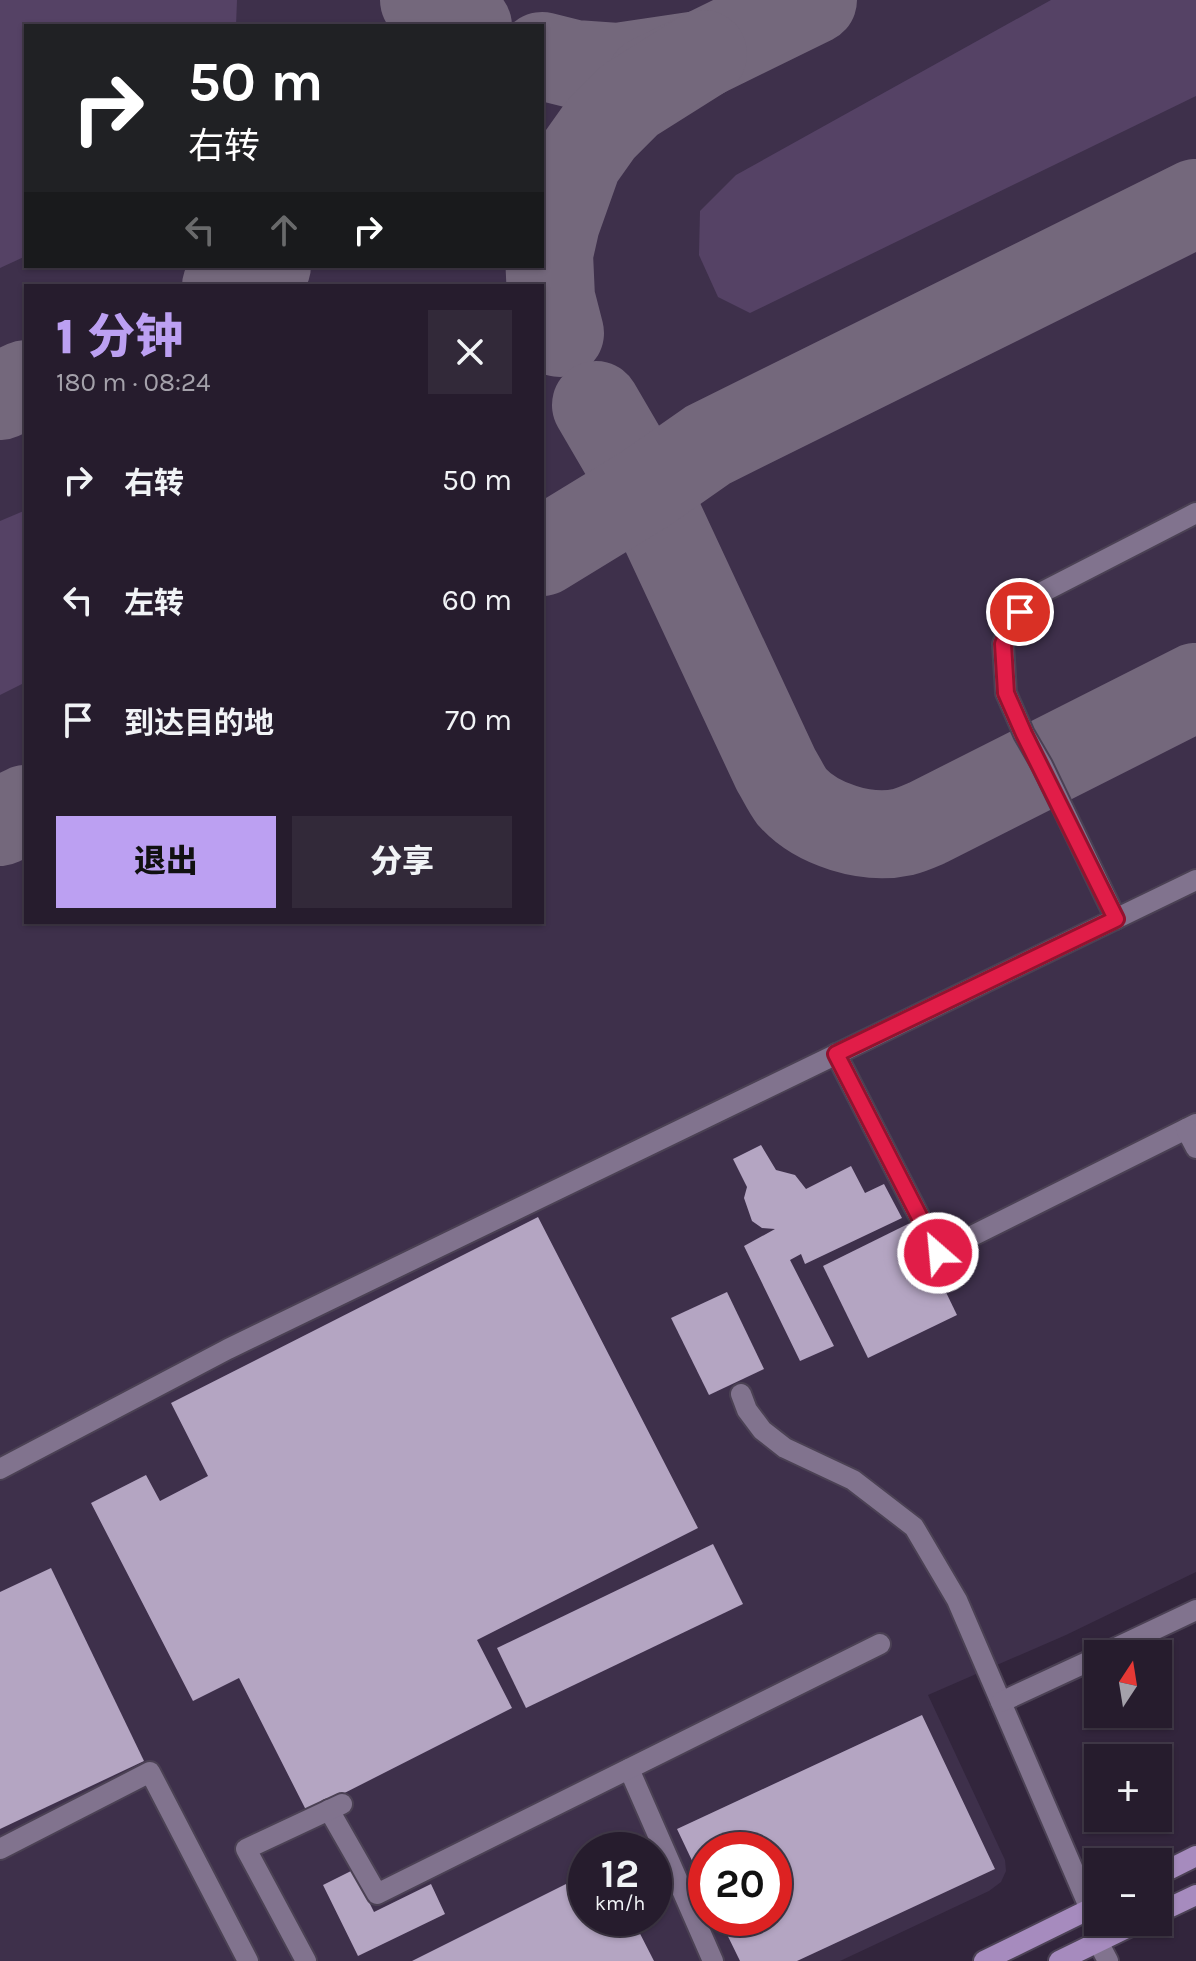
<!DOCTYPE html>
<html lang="zh">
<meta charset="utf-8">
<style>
:root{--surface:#261c2d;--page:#322939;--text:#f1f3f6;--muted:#a4a1aa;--line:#423a49;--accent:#bca0f2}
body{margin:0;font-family:Karla,"Noto Sans SC",sans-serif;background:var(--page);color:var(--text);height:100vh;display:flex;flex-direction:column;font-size:30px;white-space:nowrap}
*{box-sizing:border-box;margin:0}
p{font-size:26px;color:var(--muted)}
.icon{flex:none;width:44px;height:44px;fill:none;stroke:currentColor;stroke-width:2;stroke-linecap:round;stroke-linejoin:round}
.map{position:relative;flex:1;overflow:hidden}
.side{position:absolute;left:24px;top:284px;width:520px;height:640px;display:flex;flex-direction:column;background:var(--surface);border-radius:0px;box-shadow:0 2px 6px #0004,0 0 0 2px var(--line)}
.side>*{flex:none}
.top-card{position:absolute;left:24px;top:24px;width:520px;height:244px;border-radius:0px;box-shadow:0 2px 6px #0004,0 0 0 2px var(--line);background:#202124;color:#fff;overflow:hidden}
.needle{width:52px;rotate:12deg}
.fabs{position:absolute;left:1084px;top:1640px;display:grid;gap:16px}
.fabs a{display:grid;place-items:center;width:88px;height:88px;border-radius:0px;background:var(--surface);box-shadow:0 2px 6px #0004,0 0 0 2px var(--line);font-size:40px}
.speed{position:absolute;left:568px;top:1832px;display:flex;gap:16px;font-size:40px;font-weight:700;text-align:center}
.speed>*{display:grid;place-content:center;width:104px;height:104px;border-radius:50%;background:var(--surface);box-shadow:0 2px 6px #0004,0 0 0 2px var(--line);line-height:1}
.speed small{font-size:20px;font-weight:400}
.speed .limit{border:12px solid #d22;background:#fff;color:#111}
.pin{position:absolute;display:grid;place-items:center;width:68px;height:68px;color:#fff;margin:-34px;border:4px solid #fff;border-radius:50%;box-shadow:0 2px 8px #0007}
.me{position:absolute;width:88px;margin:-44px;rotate:333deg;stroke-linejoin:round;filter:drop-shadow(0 0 6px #0008)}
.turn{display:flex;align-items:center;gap:28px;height:168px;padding:0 32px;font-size:36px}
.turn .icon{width:104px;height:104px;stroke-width:2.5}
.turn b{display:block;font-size:56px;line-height:68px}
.lanes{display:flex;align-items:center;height:76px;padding:0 32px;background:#0003;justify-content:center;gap:40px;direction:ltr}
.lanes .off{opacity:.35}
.round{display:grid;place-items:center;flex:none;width:84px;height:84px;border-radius:0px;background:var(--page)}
.overview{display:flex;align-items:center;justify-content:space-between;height:136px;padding:0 32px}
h1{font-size:48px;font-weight:800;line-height:60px;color:var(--accent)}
.primary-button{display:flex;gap:16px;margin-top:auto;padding:16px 32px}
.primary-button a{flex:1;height:92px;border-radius:0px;background:var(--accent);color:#111;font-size:32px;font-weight:800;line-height:92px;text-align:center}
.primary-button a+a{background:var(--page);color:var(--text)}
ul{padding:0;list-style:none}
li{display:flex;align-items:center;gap:24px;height:120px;padding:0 32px}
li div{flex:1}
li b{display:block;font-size:30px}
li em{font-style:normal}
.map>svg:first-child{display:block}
.built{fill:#3e304b;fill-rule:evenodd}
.green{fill:#554265}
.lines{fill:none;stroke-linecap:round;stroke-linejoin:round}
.taxiway{stroke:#74687c;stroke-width:88}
.building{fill:#b4a5c2}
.minor-casing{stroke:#4b4154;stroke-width:24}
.major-casing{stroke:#4b4154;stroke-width:24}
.minor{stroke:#81738e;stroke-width:20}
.major{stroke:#a68bbe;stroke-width:20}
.route-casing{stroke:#92132f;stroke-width:20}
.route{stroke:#e11d48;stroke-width:14}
</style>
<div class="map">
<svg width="1196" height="1961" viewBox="0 0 1196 1961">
<rect width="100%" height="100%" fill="#32253c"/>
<path class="built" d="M0 0H1196V1572L1066 1635 928 1695 1005 1860 1006 1871 1001 1882 989 1891 840 1961H0ZM26 26H542V266H26ZM26 286H542V922H26ZM586 1850H654V1918H586ZM706 1850H774V1918H706Z"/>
<g class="green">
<path d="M0 0H237L236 26H26V256L0 268Z"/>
<path d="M1051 0H1196V96L750 313 718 297 699 255 700 211 736 175Z"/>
<path d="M26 510V682L0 695V521Z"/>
</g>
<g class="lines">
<g class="taxiway">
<path d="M424 0 468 26"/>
<path d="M542 56 574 64 617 67 698 55"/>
<path d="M650 80 813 0"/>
<path d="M226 286 267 266"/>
<path d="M560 333 551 298 549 254 556 223 578 161 600 130 630 100 703 54"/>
<path d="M0 396 26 384"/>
<path d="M596 405 645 489 776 770C781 778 786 789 792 797 817 825 867 840 903 832 911 830 920 826 927 823L1196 687"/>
<path d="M542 552 645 489 708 445 1196 203"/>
<path d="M0 822 26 809"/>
</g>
</g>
<g class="building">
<path d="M761 1145 776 1170 795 1175 806 1189 851 1166 865 1193 884 1184 902 1218 805 1264 801 1254 790 1260 834 1346 800 1361 744 1246 775 1229 762 1228 752 1221 744 1198 747 1187 733 1159Z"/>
<path d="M538 1217 698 1528 477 1640 512 1708 307 1812 239 1678 193 1701 91 1503 146 1475 160 1501 208 1476 171 1403Z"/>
<path d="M912 1222 957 1315 868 1358 823 1266Z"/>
<path d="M727 1292 764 1369 709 1395 671 1318Z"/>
<path d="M713 1544 743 1604 526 1708 497 1648Z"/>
<path d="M51 1568 144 1761 0 1829V1592Z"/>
<path d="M922 1715 995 1869 797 1961H740L719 1918H774V1850H706V1890L677 1829Z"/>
<path d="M353 1870 374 1912 431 1884 445 1914 358 1956 323 1885Z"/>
<path d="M586 1874V1918H632L654 1961H412Z"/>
</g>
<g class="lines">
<defs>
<g id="minor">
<path d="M1116 919 1042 765 1024 734 1006 693 1003 644 1010 625 1029 599 1196 513"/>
<path d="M836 1054 938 1253 1196 1124"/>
<path d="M1186 1129 1196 1148"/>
<path d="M741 1394 747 1410 762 1430 785 1448 853 1480 914 1527 957 1600 1090 1909"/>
<path d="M0 1469 228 1349 1196 880"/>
<path d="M1103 1654 1196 1610"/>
<path d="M1001 1702 1098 1657"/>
<path d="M629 1769 713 1961"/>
<path d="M329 1810 377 1894 880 1644"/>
<path d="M0 1849 150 1772 248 1961"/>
<path d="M1098 1942 1108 1961"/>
<path d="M306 1961 246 1849 342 1804"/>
</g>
<g id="major">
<path d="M1158 1875 1196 1856"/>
<path d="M1158 1913 1196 1895"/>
<path d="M984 1961 1098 1905"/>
<path d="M1059 1961 1139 1922"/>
</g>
</defs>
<use href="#minor" class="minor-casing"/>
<use href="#major" class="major-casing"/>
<use href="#minor" class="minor"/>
<use href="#major" class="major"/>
</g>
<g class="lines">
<defs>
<path id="route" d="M938 1253 836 1054 1116 919 1024 734 1006 693 1003 644 1010 625 1020 612"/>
</defs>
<use href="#route" class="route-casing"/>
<use href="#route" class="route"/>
</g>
</svg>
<div class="fabs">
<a><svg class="needle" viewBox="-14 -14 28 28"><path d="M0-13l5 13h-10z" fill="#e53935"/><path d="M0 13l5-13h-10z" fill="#a4a1aa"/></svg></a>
<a>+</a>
<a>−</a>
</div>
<div class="speed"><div>12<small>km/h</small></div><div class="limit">20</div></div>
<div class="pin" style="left:1020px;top:612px;background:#d93025"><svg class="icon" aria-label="arrive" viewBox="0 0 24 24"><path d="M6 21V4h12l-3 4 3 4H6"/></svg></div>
<svg class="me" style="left:938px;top:1253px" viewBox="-20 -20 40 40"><circle r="17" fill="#e11d48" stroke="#fff" stroke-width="3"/><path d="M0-11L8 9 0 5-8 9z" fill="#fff"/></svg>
<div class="top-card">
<div class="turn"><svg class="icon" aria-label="right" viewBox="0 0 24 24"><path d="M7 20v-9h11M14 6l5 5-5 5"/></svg><div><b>50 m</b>右转</div></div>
<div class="lanes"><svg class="icon off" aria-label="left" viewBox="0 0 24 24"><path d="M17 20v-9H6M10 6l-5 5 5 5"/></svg><svg class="icon off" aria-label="ahead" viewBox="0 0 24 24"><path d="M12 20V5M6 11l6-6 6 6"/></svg><svg class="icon" aria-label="right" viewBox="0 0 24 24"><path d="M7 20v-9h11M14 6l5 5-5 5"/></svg></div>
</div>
<section class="side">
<div class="overview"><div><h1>1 分钟</h1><p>180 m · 08:24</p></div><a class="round"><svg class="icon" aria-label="close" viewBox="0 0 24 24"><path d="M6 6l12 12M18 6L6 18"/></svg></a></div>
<ul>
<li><svg class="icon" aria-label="right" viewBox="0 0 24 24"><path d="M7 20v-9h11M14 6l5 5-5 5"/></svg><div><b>右转</b></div><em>50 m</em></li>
<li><svg class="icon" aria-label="left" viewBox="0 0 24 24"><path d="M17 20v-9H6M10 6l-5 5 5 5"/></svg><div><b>左转</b></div><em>60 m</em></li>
<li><svg class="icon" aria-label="arrive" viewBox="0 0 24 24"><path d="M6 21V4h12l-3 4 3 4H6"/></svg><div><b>到达目的地</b></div><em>70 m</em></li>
</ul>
<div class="primary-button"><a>退出</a><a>分享</a></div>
</section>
</div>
